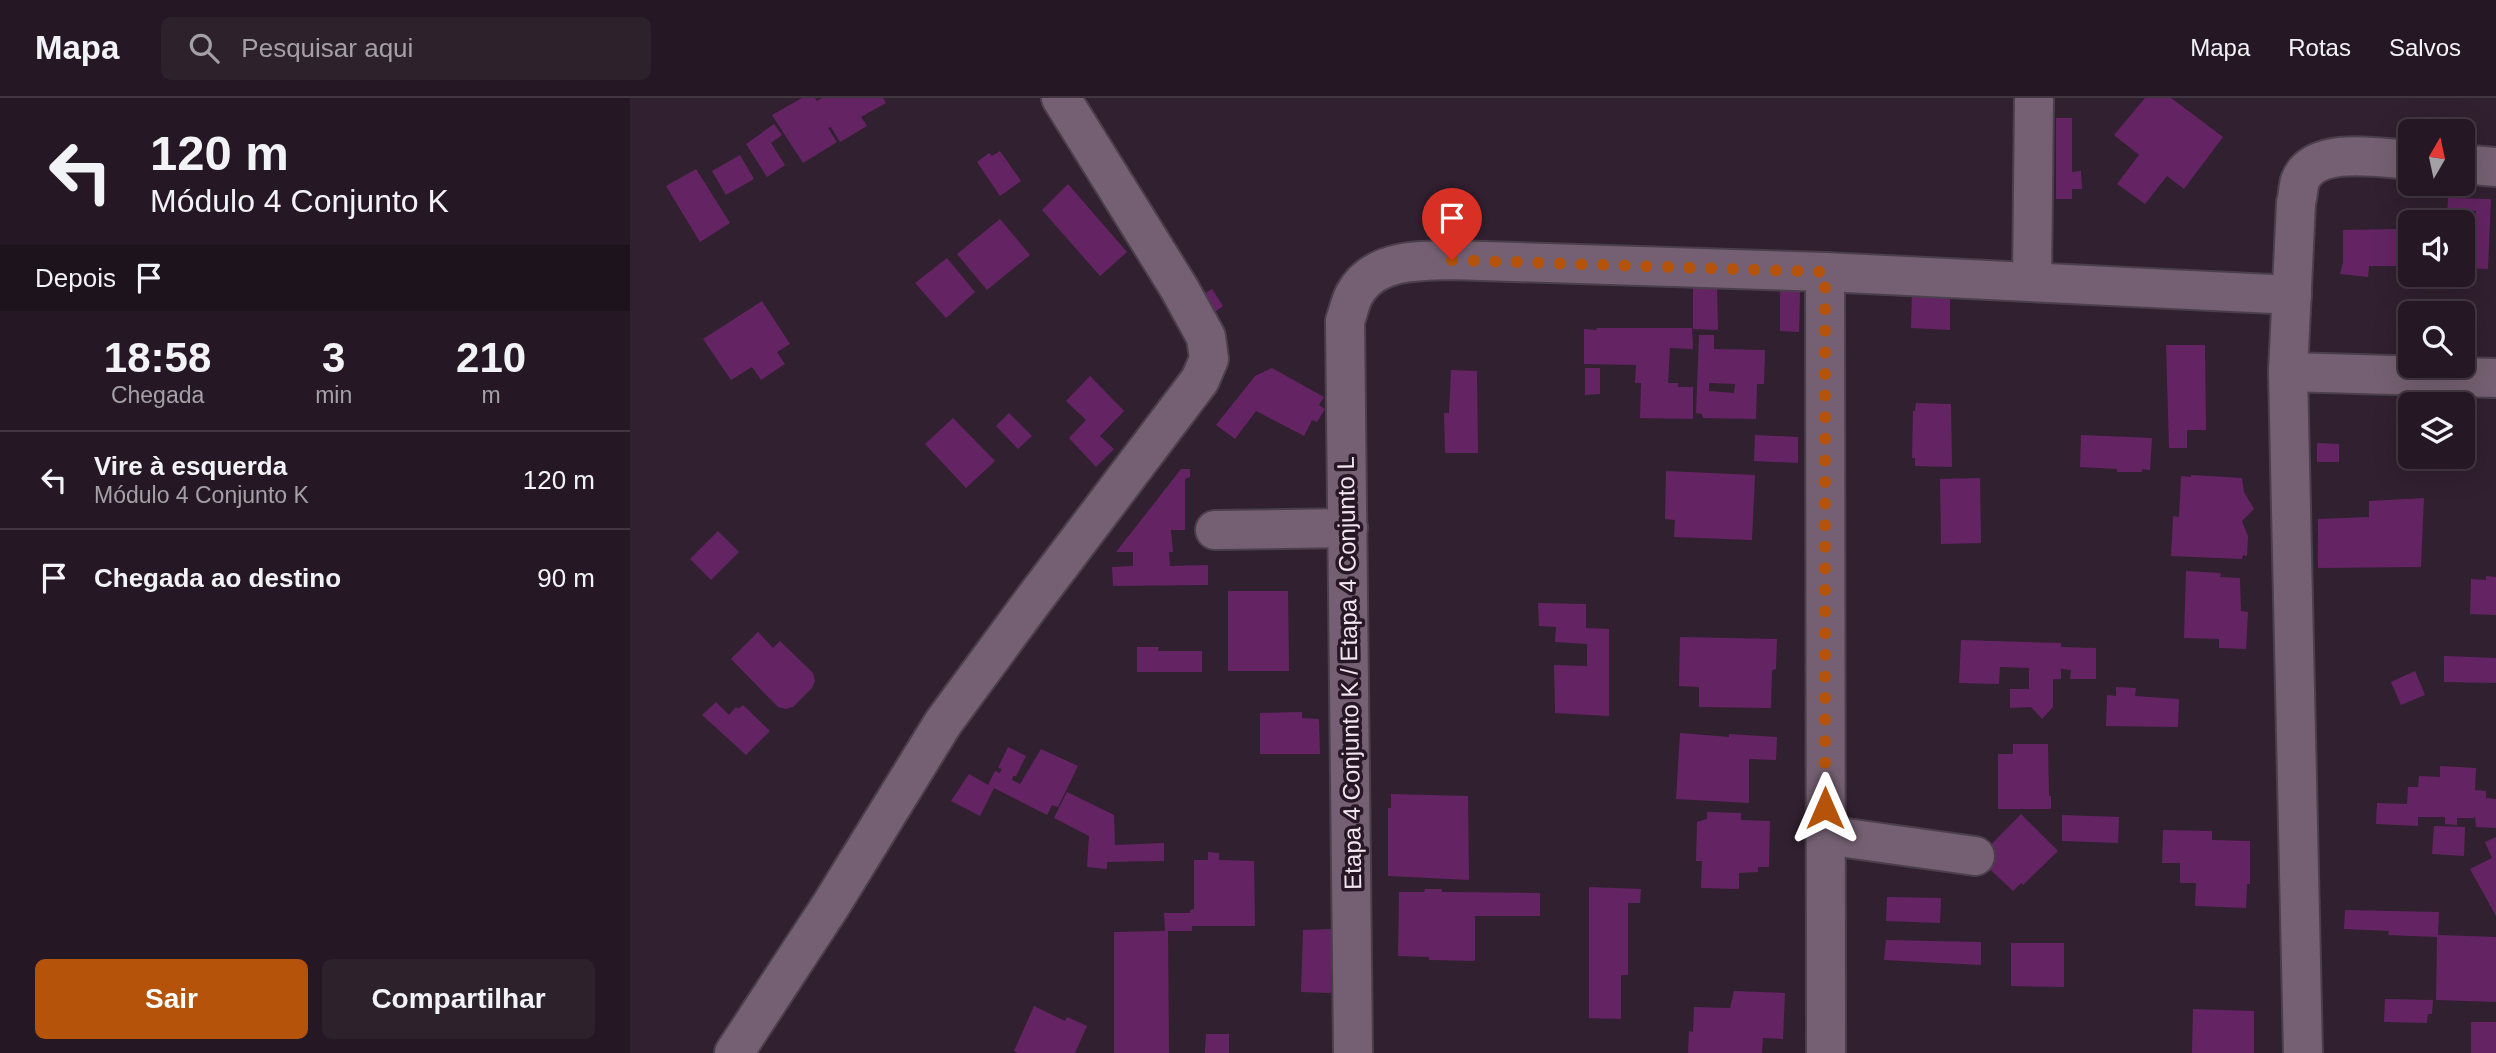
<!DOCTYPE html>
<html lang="pt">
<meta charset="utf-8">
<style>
:root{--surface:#251824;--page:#2d212c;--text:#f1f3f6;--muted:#a3a0a6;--line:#423741;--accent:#b45309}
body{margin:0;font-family:Arial,sans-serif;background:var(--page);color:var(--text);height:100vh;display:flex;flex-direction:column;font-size:26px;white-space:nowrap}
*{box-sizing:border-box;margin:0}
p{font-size:23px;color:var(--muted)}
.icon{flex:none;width:38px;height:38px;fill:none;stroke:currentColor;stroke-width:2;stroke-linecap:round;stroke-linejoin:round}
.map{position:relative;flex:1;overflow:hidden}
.drawer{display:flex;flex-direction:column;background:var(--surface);width:630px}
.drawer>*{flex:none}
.guide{background:#251824;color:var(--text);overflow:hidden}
.needle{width:46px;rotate:9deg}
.tools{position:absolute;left:1768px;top:21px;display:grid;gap:14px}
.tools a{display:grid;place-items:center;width:77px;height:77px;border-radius:10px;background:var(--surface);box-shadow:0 7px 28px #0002,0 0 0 2px var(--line);font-size:35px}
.pin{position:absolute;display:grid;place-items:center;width:60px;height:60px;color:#fff;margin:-72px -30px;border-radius:50% 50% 50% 0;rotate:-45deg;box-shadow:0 0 7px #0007}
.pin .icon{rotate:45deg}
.me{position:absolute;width:77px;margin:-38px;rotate:0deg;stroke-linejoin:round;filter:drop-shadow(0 0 5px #0008)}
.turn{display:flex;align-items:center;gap:24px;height:147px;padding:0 35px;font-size:32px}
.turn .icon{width:91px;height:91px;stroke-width:2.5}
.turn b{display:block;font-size:49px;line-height:60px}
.then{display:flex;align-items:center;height:66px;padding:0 35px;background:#0003;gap:14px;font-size:26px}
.eta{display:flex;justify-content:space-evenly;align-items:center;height:119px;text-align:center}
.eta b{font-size:42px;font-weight:800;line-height:49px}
.button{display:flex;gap:14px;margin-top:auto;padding:14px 35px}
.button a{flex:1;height:80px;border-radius:10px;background:var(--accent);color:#fff;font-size:28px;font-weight:800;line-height:80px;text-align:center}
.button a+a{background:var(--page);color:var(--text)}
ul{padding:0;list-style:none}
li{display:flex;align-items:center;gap:21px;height:98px;padding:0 35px;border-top:2px solid var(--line)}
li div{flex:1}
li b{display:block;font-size:26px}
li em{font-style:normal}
header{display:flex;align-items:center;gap:42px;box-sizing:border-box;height:98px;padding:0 35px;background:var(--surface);border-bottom:2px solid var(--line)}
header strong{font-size:33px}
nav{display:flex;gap:38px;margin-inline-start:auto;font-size:24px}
.search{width:490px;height:63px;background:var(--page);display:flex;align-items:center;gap:18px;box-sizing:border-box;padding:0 24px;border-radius:10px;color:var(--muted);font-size:26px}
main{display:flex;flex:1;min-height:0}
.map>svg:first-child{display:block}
.building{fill:#642463;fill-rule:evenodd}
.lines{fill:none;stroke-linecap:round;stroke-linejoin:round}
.minor-casing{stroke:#4c3f4c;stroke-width:42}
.minor{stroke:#746072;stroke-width:38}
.route{stroke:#b45309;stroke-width:12;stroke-dasharray:0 21.6}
.labels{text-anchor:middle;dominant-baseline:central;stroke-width:7;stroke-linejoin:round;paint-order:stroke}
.street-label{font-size:24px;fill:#f1e5f0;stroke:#271726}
</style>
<header>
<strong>Mapa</strong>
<div class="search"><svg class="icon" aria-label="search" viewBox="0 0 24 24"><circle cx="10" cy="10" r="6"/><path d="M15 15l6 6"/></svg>Pesquisar aqui</div>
<nav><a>Mapa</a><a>Rotas</a><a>Salvos</a></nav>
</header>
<main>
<section class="drawer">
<div class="guide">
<div class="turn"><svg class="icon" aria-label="left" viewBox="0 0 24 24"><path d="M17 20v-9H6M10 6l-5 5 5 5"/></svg><div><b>120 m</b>Módulo 4 Conjunto K</div></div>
<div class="then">Depois<svg class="icon" aria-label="arrive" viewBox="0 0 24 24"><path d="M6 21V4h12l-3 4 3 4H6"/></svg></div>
</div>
<div class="eta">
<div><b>18:58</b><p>Chegada</p></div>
<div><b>3</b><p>min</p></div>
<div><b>210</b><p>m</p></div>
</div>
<ul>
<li><svg class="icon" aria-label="left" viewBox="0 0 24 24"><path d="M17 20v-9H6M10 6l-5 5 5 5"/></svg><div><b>Vire à esquerda</b><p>Módulo 4 Conjunto K</p></div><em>120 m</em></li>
<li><svg class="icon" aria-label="arrive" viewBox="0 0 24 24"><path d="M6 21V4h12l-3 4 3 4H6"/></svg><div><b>Chegada ao destino</b></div><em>90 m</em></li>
</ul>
<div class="button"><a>Sair</a><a>Compartilhar</a></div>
</section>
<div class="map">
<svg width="1866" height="955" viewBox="0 0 1866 955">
<rect width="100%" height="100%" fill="#312030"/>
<g class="building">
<path d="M172 0H185L187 3 192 0H253L256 5 231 19 237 28 210 44 201 29 198 30 207 44 173 65 142 17Z"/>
<path d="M1515 0H1541L1593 39 1554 91 1537 78 1515 106 1487 86 1509 57 1484 37Z"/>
<path d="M1426 20H1442V74L1451 73 1452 91H1442V101H1426Z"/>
<path d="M144 26 152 37 141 45 155 67 137 79 116 46Z"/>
<path d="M370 53 391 83 370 98 347 64 359 55 362 58Z"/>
<path d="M110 57 124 81 96 97 82 73Z"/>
<path d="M66 71 100 125 70 144 36 88Z"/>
<path d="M438 86 497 154 470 178 412 112Z"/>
<path d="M1818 100 1861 101 1858 171 1832 170V124L1845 125 1846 113 1833 112V124H1817Z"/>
<path d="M370 121 400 157 357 192 327 156Z"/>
<path d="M1772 131 1775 152 1773 168H1739L1738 179 1710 176 1713 164V132Z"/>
<path d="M317 160 345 194 316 220 285 185Z"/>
<path d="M1063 189 1087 190 1088 232 1063 231Z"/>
<path d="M582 191 593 208 584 215 572 197Z"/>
<path d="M1150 192 1170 193 1169 234 1150 233Z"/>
<path d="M1282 195 1320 196V232L1281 230Z"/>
<path d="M132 203 160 246 147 254 155 266 131 282 122 269 101 282 73 241Z"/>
<path d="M967 230H1062L1063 251 1040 250 1038 285H1048V289H1063V321L1010 320 1011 285H1005L1006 267 954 266V231L966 232Z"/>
<path d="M1069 237H1084V251L1135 252 1134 286H1127L1126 321 1073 320 1072 316 1066 315ZM1079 285 1105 286 1104 295 1079 293Z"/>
<path d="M1536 247H1575L1576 332H1557V350H1539Z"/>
<path d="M642 270 694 299 689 307 695 311 687 324 682 322 674 338 626 313 605 341 586 327 625 278Z"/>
<path d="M955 270H970V296L955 297Z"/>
<path d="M821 272 847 273 848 355H815L814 315H819Z"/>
<path d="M460 278 494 313 470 338 484 351 466 369 439 340 456 322 436 303Z"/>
<path d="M1286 305 1321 306 1322 369 1285 368V360H1282L1283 313H1285Z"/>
<path d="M379 315 402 338 388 351 366 328Z"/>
<path d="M323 320 365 363 336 390 295 346Z"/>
<path d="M1125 337 1168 339V365L1124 363Z"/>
<path d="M1451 337 1522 340 1520 372 1512 371V374H1487V371L1450 369Z"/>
<path d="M1687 345 1709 346V364H1687Z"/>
<path d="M551 371H560V379L555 381V432H541L543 454H539L540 468 578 467V487L483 488 482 469 503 468V454H486Z"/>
<path d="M1036 373 1125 377 1122 442 1044 439 1045 422 1035 421Z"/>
<path d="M1561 377 1612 380 1614 394 1624 411 1612 423 1618 438 1617 458 1613 457 1612 461 1541 458 1543 418 1549 419 1551 378 1561 379Z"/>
<path d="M1350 380 1351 445 1311 446 1310 381Z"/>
<path d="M1794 400 1791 469 1688 470V421L1739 419V403Z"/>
<path d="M88 433 109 454 81 482 60 461Z"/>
<path d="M1556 473 1591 475 1590 479 1610 480 1611 513 1618 514 1616 551 1589 550V541L1554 540Z"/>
<path d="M1856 478 1866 479V517L1840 516 1841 481 1856 482Z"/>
<path d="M598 493H658L659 573H598Z"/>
<path d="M908 505 956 506V530L979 531V618L925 615 924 567 957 568V546L925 544 926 529 909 528Z"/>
<path d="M128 534 143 550 150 543 183 575 185 583 182 590 163 609 156 611 148 609 101 561Z"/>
<path d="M1050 539 1147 541 1146 571 1142 572 1141 610 1069 609V589L1049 588Z"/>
<path d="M1331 542 1431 545V549L1466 550V581H1440L1441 572 1431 571V581H1423V609L1412 621 1401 609 1380 610V591H1399V570L1370 569 1369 586 1329 585Z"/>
<path d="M507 549H529L528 553H572V574H507Z"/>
<path d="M1814 558 1866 560V585L1814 584Z"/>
<path d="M1785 573 1795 597 1771 607 1761 584Z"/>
<path d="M1486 589 1506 590 1505 598 1549 601 1548 629 1476 628 1477 597 1486 598Z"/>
<path d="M86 604 99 617 106 609 108 611 113 607 140 633 116 657 72 617Z"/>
<path d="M672 614V620L689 621 690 656H630V615Z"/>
<path d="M1050 635 1099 639V636L1147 639 1146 662 1119 661V705L1046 701Z"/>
<path d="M1383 646H1418L1419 698H1421V711H1368V656H1383Z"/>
<path d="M378 649 396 658 386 678H383L382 682 390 686 411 651 448 668 428 709 422 707 417 717 364 690 350 718 321 703 339 676 358 687 365 673 370 675 372 671 368 670Z"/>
<path d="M1810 668 1846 670 1845 692 1856 693V700L1866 701V730L1846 729 1845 718 1844 720H1827V727L1815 726V719H1788V728L1746 726 1747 705 1777 706 1778 689H1788L1789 678 1810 679Z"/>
<path d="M437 694 484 717 485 747 534 745V763L477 764V771L457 769 459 738 424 720Z"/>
<path d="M761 696 838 698 839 782 758 778V710H761Z"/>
<path d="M1077 714 1111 715V722L1140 723 1139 769H1128V774L1109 775V791L1071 790 1072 763H1066L1067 724 1077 721Z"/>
<path d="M1391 716 1428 753 1393 787 1391 785 1383 793 1348 760Z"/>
<path d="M1432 717 1489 719 1488 745 1432 743Z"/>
<path d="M1804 728 1835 729 1834 758 1802 756Z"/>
<path d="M1533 732 1582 733V742L1620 743V786H1617L1616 810 1565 808 1566 785H1550V765H1532Z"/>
<path d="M1866 739V818L1840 771 1862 760 1855 744Z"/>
<path d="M578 754 589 755V762L624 763 625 828H562V833H538L539 955H484V834L535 833 534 815H560V812L564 811V762H578Z"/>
<path d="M959 789 1011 791 1010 805H998V877H991V921L959 920Z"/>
<path d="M795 791H812V794L910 795V818H845V863L799 862V859L768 858 769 794H794Z"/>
<path d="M1257 799 1311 800 1310 825 1256 823Z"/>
<path d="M1715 812 1809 814 1808 837 1866 839V904L1806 902 1807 839 1758 837 1759 833 1714 831Z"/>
<path d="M701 831V895L671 894 673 832Z"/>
<path d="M1256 842 1351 844V867L1254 862Z"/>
<path d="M1381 845H1434V889L1381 888Z"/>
<path d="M1104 893 1155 895 1153 941 1133 940 1132 955H1058L1059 933 1063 934 1064 909 1100 910Z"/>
<path d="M1755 901 1803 902 1802 916H1798L1797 925 1754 924Z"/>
<path d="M404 908 435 923 437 919 457 928 445 955H388L384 953Z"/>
<path d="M1563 911 1624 913V955H1562Z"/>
<rect x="1841" y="924" width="25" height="31"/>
<path d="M576 936H599V955H575Z"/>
</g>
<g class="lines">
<defs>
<g id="minor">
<path d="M1832 66 1866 69"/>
<path d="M1195 174 1196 955"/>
<path d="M1402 184 1404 0"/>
<path d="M1658 274 1866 280"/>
<path d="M585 432 718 430"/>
<path d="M1195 737 1345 758"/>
<path d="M104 955 201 807 313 625 405 500 570 282 579 261 576 239 549 190 431 0"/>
<path d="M723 955 715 223C718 215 720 205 724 197 743 161 787 163 822 162L1195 174 1662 197"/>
<path d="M1673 955 1658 274 1666 105C1668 98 1668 89 1670 83 1684 47 1751 60 1780 62"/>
</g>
</defs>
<use href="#minor" class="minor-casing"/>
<use href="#minor" class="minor"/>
</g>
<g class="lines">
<path class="route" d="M822 162 1195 174V710"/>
</g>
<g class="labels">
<g class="street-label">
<text transform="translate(719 575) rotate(-91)">Etapa 4 Conjunto K / Etapa 4 Conjunto L</text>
</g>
</g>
</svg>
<div class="tools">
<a><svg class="needle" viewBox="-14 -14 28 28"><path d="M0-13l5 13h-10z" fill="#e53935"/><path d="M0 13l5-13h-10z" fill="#a3a0a6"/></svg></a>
<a><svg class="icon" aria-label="sound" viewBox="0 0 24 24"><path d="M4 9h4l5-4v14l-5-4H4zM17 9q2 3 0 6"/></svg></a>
<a><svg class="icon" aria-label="search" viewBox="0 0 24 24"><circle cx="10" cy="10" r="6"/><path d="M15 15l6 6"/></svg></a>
<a><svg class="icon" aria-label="layers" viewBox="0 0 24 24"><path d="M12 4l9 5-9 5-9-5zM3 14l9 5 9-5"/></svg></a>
</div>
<div class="pin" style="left:822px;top:162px;background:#d93025"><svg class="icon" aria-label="arrive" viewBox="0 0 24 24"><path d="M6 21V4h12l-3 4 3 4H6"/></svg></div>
<svg class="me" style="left:1195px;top:710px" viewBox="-20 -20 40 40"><path d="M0-17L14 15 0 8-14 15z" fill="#b45309" stroke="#fff" stroke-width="4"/></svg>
</div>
</main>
